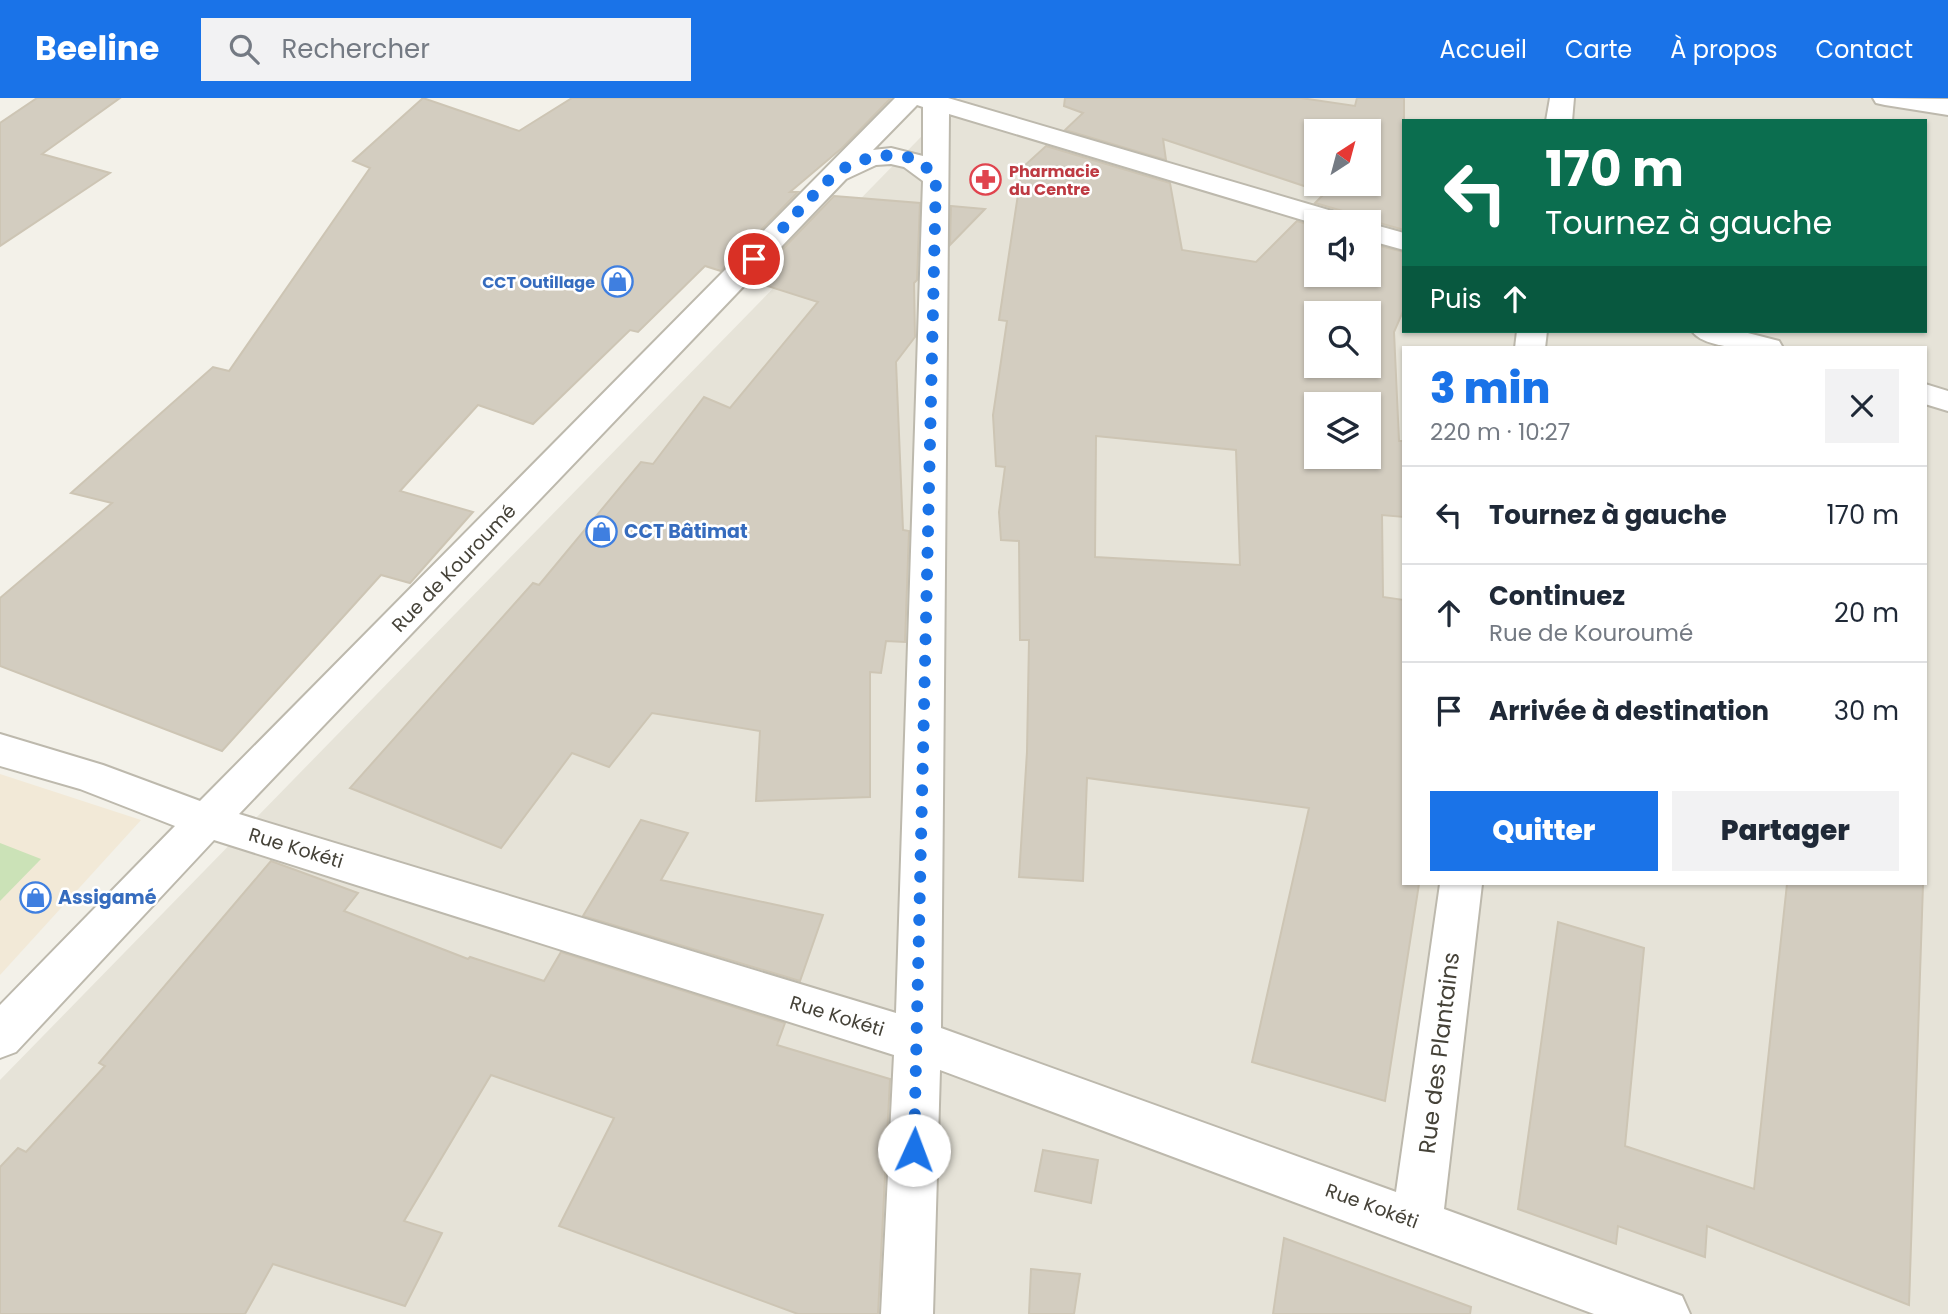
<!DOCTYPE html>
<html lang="fr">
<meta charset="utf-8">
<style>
:root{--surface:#fff;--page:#f2f2f3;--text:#1f2937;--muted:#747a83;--line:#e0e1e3;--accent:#1a73e8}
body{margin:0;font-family:Poppins,sans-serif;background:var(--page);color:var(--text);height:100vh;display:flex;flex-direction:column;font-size:26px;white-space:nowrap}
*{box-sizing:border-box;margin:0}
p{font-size:23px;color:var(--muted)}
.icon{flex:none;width:38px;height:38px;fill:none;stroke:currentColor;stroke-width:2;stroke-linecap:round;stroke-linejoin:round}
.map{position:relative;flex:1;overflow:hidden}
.panel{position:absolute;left:1402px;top:248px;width:525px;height:539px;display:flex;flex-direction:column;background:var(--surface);border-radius:0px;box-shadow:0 2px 5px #0004}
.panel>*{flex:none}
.guide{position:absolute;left:1402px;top:21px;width:525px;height:214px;border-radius:0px;box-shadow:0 2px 5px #0004;background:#0b6e4f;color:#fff;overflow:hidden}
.needle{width:46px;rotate:36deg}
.fabs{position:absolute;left:1304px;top:21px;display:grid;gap:14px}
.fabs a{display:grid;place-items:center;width:77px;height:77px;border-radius:0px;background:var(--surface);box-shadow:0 2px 5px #0004;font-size:35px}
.pin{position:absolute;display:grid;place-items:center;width:60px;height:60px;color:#fff;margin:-30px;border:4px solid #fff;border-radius:50%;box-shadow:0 2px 7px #0007}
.me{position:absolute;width:77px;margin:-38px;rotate:2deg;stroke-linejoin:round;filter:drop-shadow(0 0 5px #0008)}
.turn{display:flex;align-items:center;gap:24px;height:147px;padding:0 28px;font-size:32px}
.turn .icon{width:91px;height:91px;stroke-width:2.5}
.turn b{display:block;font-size:49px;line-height:60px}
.then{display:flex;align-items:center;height:66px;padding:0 28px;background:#0003;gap:14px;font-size:26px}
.round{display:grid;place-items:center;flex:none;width:74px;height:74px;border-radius:0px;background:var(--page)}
.head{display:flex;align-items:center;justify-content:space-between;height:119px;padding:0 28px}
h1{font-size:42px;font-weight:800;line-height:52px;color:var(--accent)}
.action{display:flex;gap:14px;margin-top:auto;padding:14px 28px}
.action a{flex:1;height:80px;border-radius:0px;background:var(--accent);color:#fff;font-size:28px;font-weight:800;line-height:80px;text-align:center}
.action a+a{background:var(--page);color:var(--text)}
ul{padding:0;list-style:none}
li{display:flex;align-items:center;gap:21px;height:98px;padding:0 28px;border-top:2px solid var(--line)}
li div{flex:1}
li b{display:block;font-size:26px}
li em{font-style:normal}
header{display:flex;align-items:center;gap:42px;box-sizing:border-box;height:98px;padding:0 35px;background:var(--accent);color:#fff}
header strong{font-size:33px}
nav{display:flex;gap:38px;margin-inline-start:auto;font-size:24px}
.search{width:490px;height:63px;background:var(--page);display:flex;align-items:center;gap:18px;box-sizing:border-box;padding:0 24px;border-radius:0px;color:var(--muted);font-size:26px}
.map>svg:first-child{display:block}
.residential{fill:#e6e3d8;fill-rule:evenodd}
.commercial{fill:#f2e9d7}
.green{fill:#cbe2b7}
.building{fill:#d3cdc0;stroke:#cdc5b4;stroke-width:2;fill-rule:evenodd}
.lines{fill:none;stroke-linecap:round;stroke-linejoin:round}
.minor-casing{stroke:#bdb9ad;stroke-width:4}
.minor{fill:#fff;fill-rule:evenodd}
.route{stroke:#1a73e8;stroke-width:12;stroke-dasharray:0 21.6}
.labels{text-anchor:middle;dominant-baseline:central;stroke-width:5;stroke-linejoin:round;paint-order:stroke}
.far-health-label{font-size:16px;font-weight:bold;fill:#be3a42;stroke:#fff;text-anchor:start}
.far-shop-label{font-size:16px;font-weight:bold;fill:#366cbe;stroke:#fff;text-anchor:end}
.shop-label{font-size:19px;font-weight:bold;fill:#366cbe;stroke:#fff;text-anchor:start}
.street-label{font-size:19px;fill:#454238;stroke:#fff}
.near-street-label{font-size:23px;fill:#454238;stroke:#fff}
</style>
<header>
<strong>Beeline</strong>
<div class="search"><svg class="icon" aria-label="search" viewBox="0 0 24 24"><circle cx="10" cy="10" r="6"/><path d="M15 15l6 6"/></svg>Rechercher</div>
<nav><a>Accueil</a><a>Carte</a><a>À propos</a><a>Contact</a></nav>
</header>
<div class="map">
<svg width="1948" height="1216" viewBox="0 0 1948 1216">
<rect width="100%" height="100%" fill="#f3f1e9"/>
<path class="residential" d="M959 0H1948V1216H0V982ZM1404 23H1925V233H1404ZM1316 33H1368V86H1316ZM1316 124H1368V177H1316ZM1316 215H1368V268H1316ZM1404 250H1925V786H1404ZM1316 306H1368V359H1316Z"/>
<path class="commercial" d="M0 676 141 722 0 877Z"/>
<path class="green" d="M0 745 41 761 0 803Z"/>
<g class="building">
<path d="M37 0H120L42 56 110 75 0 148V25Z"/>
<path d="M423 0 519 33 572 0H891L842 50 790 94H798L721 173 705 168 638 234 630 232 533 326 478 307 400 393 473 414 410 485 381 477 222 653 0 568V500L112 405 71 395 213 269 229 273 370 70 353 63Z"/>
<path d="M1065 0H1301L1355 8 1357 0H1404V132L1369 122 1356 124 1350 115 1315 105 1325 95 1163 41 1166 62 1065 32 1083 15 1064 8ZM1316 33H1368V86H1316Z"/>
<path d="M1046 48 1170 85 1182 152 1256 164 1297 123 1316 129V177H1368V145L1404 154V211L1394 234 1399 343H1404V419L1382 417 1383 499 1404 502V786H1419L1385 1003 1252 964 1309 710 1087 680 1083 783 1019 779 1027 654 1029 542H1020L1019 443 1001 442 999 414 1005 369 996 368 993 317 1007 223 999 222 1022 70ZM1316 215H1368V268H1316ZM1316 306H1368V359H1316ZM1096 338 1236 352 1240 467 1095 459Z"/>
<path d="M834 98 920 105 917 182 914 185 915 239 896 264 903 432 909 433 905 544 886 543 881 575 870 574V699L756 703 760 633 652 615 609 669 572 655 501 750 350 690 533 485 539 487 641 364 653 366 704 299 730 310 818 204 752 183Z"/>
<path d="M951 108 985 111 950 147Z"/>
<path d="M641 722 688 735 661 782 823 817 800 883 583 818Z"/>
<path d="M271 763 358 795 344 813 468 861 470 859 544 883 561 854 785 925 777 947 890 981 878 1216H798L559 1128 614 1020 491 977 404 1123 442 1135 405 1208 273 1166 245 1216H0V1069L18 1050 26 1054 105 968 99 965Z"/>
<path d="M1787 786H1923L1909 1207 1707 1128 1705 1159 1618 1128 1616 1146 1518 1111 1558 824 1644 850 1625 1048 1754 1091Z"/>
<path d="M1043 1052 1098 1062 1091 1105 1035 1093Z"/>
<path d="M1284 1140 1471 1209 1470 1216H1273Z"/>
<path d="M1031 1171 1080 1176 1074 1216H1029Z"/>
</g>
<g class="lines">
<defs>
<g id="minor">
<path d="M895 0H948L1349 118 1353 124 1316 126 949 16 941 930 1396 1094 1440 786H1482L1444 1111 1682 1198 1690 1216H1594L940 972 933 1216H881L894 957 214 742 16 954 0 960V907L175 728 80 691 0 668V636L103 667 200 703ZM917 7 923 9V58L891 50 873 52ZM891 66 904 69 923 83 896 915 239 716 846 81 876 67Z"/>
<path d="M1550 0H1574L1572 23H1546Z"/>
<path d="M1873 0 1948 1V17L1885 7 1876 5Z"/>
<path d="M1368 125 1404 135V152L1368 142Z"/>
<path d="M1517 233H1547L1545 250H1515Z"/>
<path d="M1692 233H1740L1779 243 1783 250C1761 251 1706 253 1692 233Z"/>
<path d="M1925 286 1948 293V313L1925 306Z"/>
</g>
</defs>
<use href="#minor" class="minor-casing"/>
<use href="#minor" class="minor"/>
</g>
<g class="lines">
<path class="route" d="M754 161C780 134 805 104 833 78 854 60 897 49 921 65 927 69 932 76 936 80L914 1052"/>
</g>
<defs>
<symbol id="pharmacy-ring" viewBox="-11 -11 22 22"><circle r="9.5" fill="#fff" stroke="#e0444e" stroke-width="1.5"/><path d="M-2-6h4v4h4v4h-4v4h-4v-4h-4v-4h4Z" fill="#e0444e"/></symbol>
<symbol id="shop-ring" viewBox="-11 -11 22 22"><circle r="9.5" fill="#fff" stroke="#3f7fe0" stroke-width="1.5"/><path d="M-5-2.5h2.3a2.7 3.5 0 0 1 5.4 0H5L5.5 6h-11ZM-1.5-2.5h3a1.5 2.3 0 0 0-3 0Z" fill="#3f7fe0"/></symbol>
</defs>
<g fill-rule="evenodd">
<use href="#pharmacy-ring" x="968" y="64" width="35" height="35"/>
<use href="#shop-ring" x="600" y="166" width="35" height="35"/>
<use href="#shop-ring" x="584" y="416" width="35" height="35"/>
<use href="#shop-ring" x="18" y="782" width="35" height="35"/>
</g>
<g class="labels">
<g class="far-health-label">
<text x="1009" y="73">Pharmacie<tspan x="1009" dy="18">du Centre</tspan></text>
</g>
<g class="far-shop-label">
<text x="595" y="184">CCT Outillage</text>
</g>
<g class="shop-label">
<text x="624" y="433">CCT Bâtimat</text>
<text x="58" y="799">Assigamé</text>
</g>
<g class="street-label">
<text transform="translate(454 470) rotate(-46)">Rue de Kouroumé</text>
<text transform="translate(296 750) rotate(17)">Rue Kokéti</text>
<text transform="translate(837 918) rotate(17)">Rue Kokéti</text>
<text transform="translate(1372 1108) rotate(20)">Rue Kokéti</text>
</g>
<g class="near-street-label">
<text transform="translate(1439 955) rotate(-83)">Rue des Plantains</text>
</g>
</g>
</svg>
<div class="fabs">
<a><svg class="needle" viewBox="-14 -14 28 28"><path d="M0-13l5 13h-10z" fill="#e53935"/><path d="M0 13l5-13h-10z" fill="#747a83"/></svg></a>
<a><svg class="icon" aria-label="sound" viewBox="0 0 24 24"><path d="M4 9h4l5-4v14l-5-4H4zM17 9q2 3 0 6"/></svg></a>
<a><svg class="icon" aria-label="search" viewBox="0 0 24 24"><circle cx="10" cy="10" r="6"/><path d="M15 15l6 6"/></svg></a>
<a><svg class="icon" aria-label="layers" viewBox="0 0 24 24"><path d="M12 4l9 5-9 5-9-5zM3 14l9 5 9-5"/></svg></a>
</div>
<div class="pin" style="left:754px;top:161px;background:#d93025"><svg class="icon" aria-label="arrive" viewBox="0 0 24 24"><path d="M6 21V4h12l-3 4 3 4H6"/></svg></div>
<svg class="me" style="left:914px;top:1052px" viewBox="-20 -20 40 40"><circle r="19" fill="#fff"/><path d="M0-13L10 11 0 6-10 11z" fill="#1a73e8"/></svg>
<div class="guide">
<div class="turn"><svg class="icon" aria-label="left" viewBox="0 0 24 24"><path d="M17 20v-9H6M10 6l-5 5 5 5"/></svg><div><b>170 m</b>Tournez à gauche</div></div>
<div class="then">Puis<svg class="icon" aria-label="ahead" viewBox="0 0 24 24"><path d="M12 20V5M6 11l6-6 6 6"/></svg></div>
</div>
<section class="panel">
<div class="head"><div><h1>3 min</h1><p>220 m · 10:27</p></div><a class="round"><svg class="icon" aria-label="close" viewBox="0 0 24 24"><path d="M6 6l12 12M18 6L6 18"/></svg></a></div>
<ul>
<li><svg class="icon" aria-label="left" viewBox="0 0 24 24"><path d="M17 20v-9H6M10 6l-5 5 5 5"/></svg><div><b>Tournez à gauche</b></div><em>170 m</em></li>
<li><svg class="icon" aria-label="ahead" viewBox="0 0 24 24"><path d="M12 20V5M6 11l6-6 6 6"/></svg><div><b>Continuez</b><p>Rue de Kouroumé</p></div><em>20 m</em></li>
<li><svg class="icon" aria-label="arrive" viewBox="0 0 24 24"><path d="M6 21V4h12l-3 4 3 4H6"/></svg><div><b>Arrivée à destination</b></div><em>30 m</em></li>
</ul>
<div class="action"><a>Quitter</a><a>Partager</a></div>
</section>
</div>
